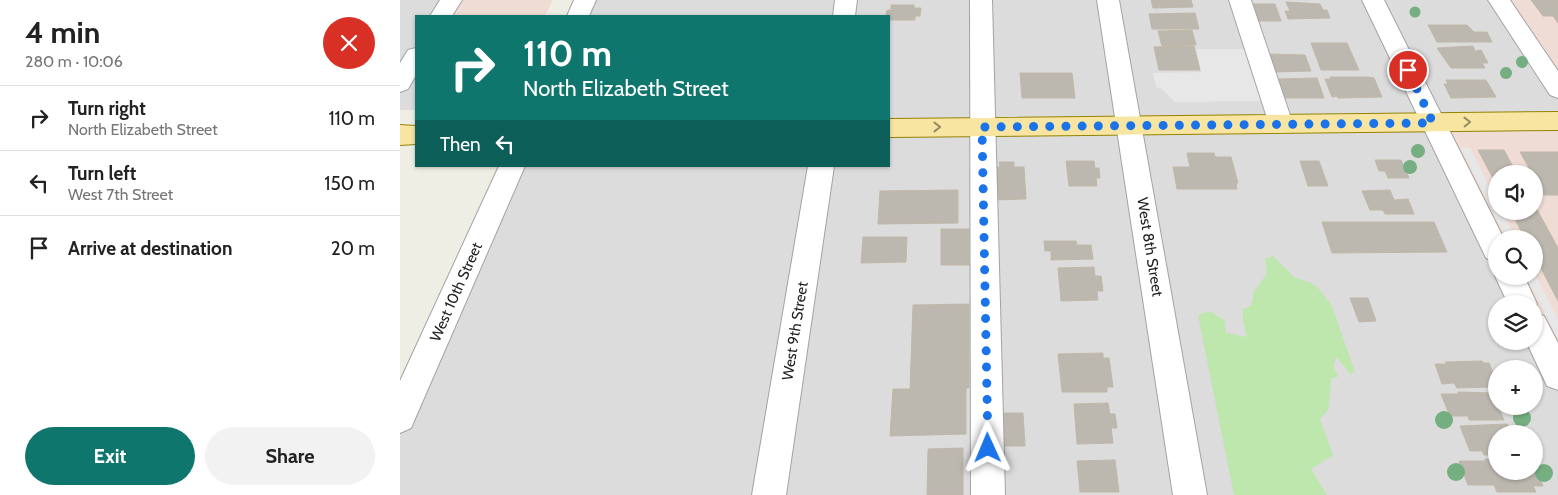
<!DOCTYPE html>
<meta charset="utf-8">
<style>
:root{--surface:#fff;--page:#f2f2f2;--text:#222;--muted:#767676;--line:#e0e0e0;--accent:#0f766e}
body{margin:0;font-family:Cabin,sans-serif;background:var(--page);color:var(--text);height:100vh;display:flex;flex-direction:column;font-size:19px;white-space:nowrap}
*{box-sizing:border-box;margin:0}
p{font-size:16px;color:var(--muted)}
.icon{flex:none;width:28px;height:28px;fill:none;stroke:currentColor;stroke-width:2;stroke-linecap:round;stroke-linejoin:round}
.map{position:relative;flex:1;overflow:hidden}
.side{display:flex;flex-direction:column;background:var(--surface);width:400px}
.side>*{flex:none}
.guide{position:absolute;left:15px;top:15px;width:475px;height:152px;border-radius:0px;box-shadow:0 1px 4px #0004;background:#0f766e;color:#fff;overflow:hidden}
.controls{position:absolute;left:1088px;top:165px;display:grid;gap:10px}
.controls a{display:grid;place-items:center;width:55px;height:55px;border-radius:50%;background:var(--surface);box-shadow:0 1px 4px #0004;font-size:25px}
.pin{position:absolute;display:grid;place-items:center;width:42px;height:42px;color:#fff;margin:-21px;border:2px solid #fff;border-radius:50%;box-shadow:0 1px 5px #0007}
.me{position:absolute;width:55px;margin:-28px;rotate:359deg;stroke-linejoin:round;filter:drop-shadow(0 0 4px #0008)}
.turn{display:flex;align-items:center;gap:18px;height:105px;padding:0 25px;font-size:22px}
.turn .icon{width:65px;height:65px;stroke-width:2.5}
.turn b{display:block;font-size:35px;line-height:42px}
.then{display:flex;align-items:center;height:48px;padding:0 25px;background:#0003;gap:10px;font-size:19px}
.round{display:grid;place-items:center;flex:none;width:52px;height:52px;border-radius:26px;background:var(--page)}
.summary{display:flex;align-items:center;justify-content:space-between;height:85px;padding:0 25px}
h1{font-size:30px;font-weight:700;line-height:38px}
.primary-button{display:flex;gap:10px;margin-top:auto;padding:10px 25px}
.primary-button a{flex:1;height:58px;border-radius:30px;background:var(--accent);color:#fff;font-size:20px;font-weight:700;line-height:58px;text-align:center}
.primary-button a+a{background:var(--page);color:var(--text)}
ul{padding:0;list-style:none}
li{display:flex;align-items:center;gap:15px;height:65px;padding:0 25px;border-top:1px solid var(--line)}
li div{flex:1}
li b{display:block;font-size:19px}
li em{font-style:normal}
main{display:flex;flex:1;min-height:0}
.map>svg:first-child{display:block}
.residential{fill:#dddcdc;fill-rule:evenodd}
.commercial{fill:#efdcd5;fill-rule:evenodd}
.grass{fill:#bde7ad}
.parking{fill:#e7e7e7}
.building{fill:#bcb7af;stroke:#c0b8a8}
.lines{fill:none;stroke-linecap:round;stroke-linejoin:round}
.minor-casing{stroke:#a3a3a3;stroke-width:2}
.major-casing{stroke:#948305;stroke-width:2}
.minor{fill:#fff;fill-rule:evenodd}
.major{fill:#f8e5a1;fill-rule:evenodd}
.tree{fill:#74ae81}
.oneway{stroke:#968c66}
.route{stroke:#1a73e8;stroke-width:9;stroke-dasharray:0 16.2}
.labels{text-anchor:middle;dominant-baseline:central;stroke-width:4.5;stroke-linejoin:round;paint-order:stroke}
.street-label{font-size:15px;fill:#1f1f1f;stroke:#fff}
</style>
<main>
<section class="side">
<div class="summary"><div><h1>4 min</h1><p>280 m · 10:06</p></div><a class="round" style="background:#d93025;color:#fff"><svg class="icon" aria-label="close" viewBox="0 0 24 24"><path d="M6 6l12 12M18 6L6 18"/></svg></a></div>
<ul>
<li><svg class="icon" aria-label="right" viewBox="0 0 24 24"><path d="M7 20v-9h11M14 6l5 5-5 5"/></svg><div><b>Turn right</b><p>North Elizabeth Street</p></div><em>110 m</em></li>
<li><svg class="icon" aria-label="left" viewBox="0 0 24 24"><path d="M17 20v-9H6M10 6l-5 5 5 5"/></svg><div><b>Turn left</b><p>West 7th Street</p></div><em>150 m</em></li>
<li><svg class="icon" aria-label="arrive" viewBox="0 0 24 24"><path d="M6 21V4h12l-3 4 3 4H6"/></svg><div><b>Arrive at destination</b></div><em>20 m</em></li>
</ul>
<div class="primary-button"><a>Exit</a><a>Share</a></div>
</section>
<div class="map">
<svg width="1158" height="495" viewBox="0 0 1158 495">
<rect width="100%" height="100%" fill="#efeee5"/>
<g class="residential">
<path d="M0 0H58L49 16H16V110H0Z"/>
<path d="M185 0H1107L1158 77V121L1034 123 1096 250V276L1123 304H1096V341H1134V326L1158 375V495H0V417L112 166H489V16H178ZM1096 369H1134V406H1096ZM1096 434H1134V471H1096Z"/>
</g>
<g class="commercial">
<path d="M58 0H153L145 16H49Z"/>
<path d="M1107 0H1158V77Z"/>
<path d="M1158 121V375L1134 326V304L1109 276H1134V239H1096V250L1033 123ZM1096 174H1134V211H1096Z"/>
</g>
<path class="grass" d="M873 256 894 277 911 283 919 289 932 306 955 372 950 374 937 357 933 365 938 377 931 378 929 409 920 419 933 455 911 469 927 495H834L798 315 810 311 825 321 826 333 847 337 843 321V309L851 306 854 292 867 273 865 259Z"/>
<g class="parking">
<path d="M796 49H850L867 101 774 102 762 89 756 87 753 73 801 72Z"/>
<path d="M1061 148H1070L1096 200V211H1102L1116 239H1107Z"/>
<path d="M1134 272 1158 319V339L1126 276H1134Z"/>
</g>
<g class="building">
<path d="M751 0H791L793 7 753 8Z"/>
<path d="M1131 0H1158V23L1153 16H1143Z"/>
<path d="M886 2 920 4 923 10H927L930 18 888 19 885 11H890Z"/>
<path d="M853 4H875L881 21H859Z"/>
<path d="M491 5H514V8H521L520 16H515V20H489V16H486L487 10H491Z"/>
<path d="M795 13 799 29H752L749 14Z"/>
<path d="M1028 25H1067L1074 32H1087L1092 42H1037Z"/>
<path d="M792 30 796 45 762 46 758 31Z"/>
<path d="M911 43H947L959 70H921Z"/>
<path d="M794 46 800 70H759L754 47Z"/>
<path d="M1073 46 1075 51 1081 50 1088 63H1082L1085 68H1051L1037 48Z"/>
<path d="M869 54 905 55 911 71 875 72Z"/>
<path d="M620 73H672L675 98H622Z"/>
<path d="M930 77H968L974 78 982 97 938 98 937 96 932 97 925 79H931Z"/>
<path d="M917 78 924 98H883L876 79Z"/>
<path d="M1046 80H1086L1096 97 1051 98 1044 84H1048Z"/>
<path d="M1078 150H1104L1117 174H1096V184Z"/>
<path d="M1120 152H1158V195H1144Z"/>
<path d="M787 153H814L815 157H831L838 183H836L837 189H777L773 167H790Z"/>
<path d="M975 160H1001L1009 178H988L985 171H979Z"/>
<path d="M666 161H694L695 168H699L700 178H696L697 186H669Z"/>
<path d="M900 161H919L928 186H908Z"/>
<path d="M599 162H614V167H624L626 199 592 200 591 167H600Z"/>
<path d="M558 190V223L478 224 480 191Z"/>
<path d="M990 190 994 200 1008 199 1014 214H985L983 210H970L962 191Z"/>
<path d="M1134 204 1158 248V301L1134 255V239H1125L1111 211H1134Z"/>
<path d="M922 222H1034L1047 252 932 253Z"/>
<rect x="541" y="229" width="28" height="36"/>
<path d="M463 237H507L506 262 461 263Z"/>
<path d="M644 241H676L677 245H691L693 259 651 260V251H645Z"/>
<path d="M694 267 695 276H701L703 291H697L698 300 661 301 658 268Z"/>
<path d="M950 298H968L976 321 959 322Z"/>
<path d="M569 304V388H566V434L490 436 493 389H510L513 305Z"/>
<path d="M703 353V358H709L713 387H707V392H662L658 354Z"/>
<path d="M1082 361 1083 363H1089L1096 380 1090 382 1092 387 1057 388 1054 383 1042 384 1035 364H1046L1045 362Z"/>
<path d="M1058 392 1096 393V406H1098L1104 420H1069L1068 416H1050L1041 394H1058Z"/>
<path d="M708 403 710 414H715L717 428H711L713 443 677 444 674 404Z"/>
<path d="M594 413H623L625 446H595Z"/>
<path d="M1107 424 1111 431H1116L1117 434H1096V455H1084L1082 451H1070L1060 426Z"/>
<path d="M563 448V495H527L528 449Z"/>
<path d="M1085 459H1096V471H1134L1135 467 1143 486H1133L1136 492H1097L1094 485H1068L1059 461H1086Z"/>
<path d="M715 460 719 492H680L677 461Z"/>
</g>
<g class="lines">
<defs>
<g id="minor">
<path d="M40 0H62L52 16H30Z"/>
<path d="M174 0H196L189 16H167Z"/>
<path d="M435 0H457L455 16H433Z"/>
<path d="M570 0H592L605 495H571Z"/>
<path d="M697 0H719L807 495H773Z"/>
<path d="M829 0H851L893 124 890 131 881 133 872 131 869 124Z"/>
<path d="M962 0H984L1104 239H1096V262L1086 258Z"/>
<path d="M1088 0H1110L1158 71V98L1150 95Z"/>
<path d="M16 48V75L8 89 0 92V63L8 50Z"/>
<path d="M99 166H125L11 428 0 433V381Z"/>
<path d="M408 166H434L386 495H352Z"/>
<path d="M1096 273V276H1124L1137 304 1134 312V304H1108L1095 276Z"/>
<path d="M1134 312 1144 316 1158 343V390L1147 386 1126 341H1134Z"/>
</g>
<g id="major">
<path d="M1158 112V130L489 137V119Z"/>
<path d="M0 125 16 126V144L0 145Z"/>
</g>
</defs>
<use href="#minor" class="minor-casing"/>
<use href="#major" class="major-casing"/>
<use href="#minor" class="minor"/>
<use href="#major" class="major"/>
</g>
<g class="tree">
<circle cx="1015" cy="12" r="5.5"/>
<circle cx="1122" cy="62" r="6"/>
<circle cx="1106" cy="73" r="6"/>
<circle cx="1018" cy="151" r="7"/>
<circle cx="1010" cy="167" r="7"/>
<circle cx="1122" cy="418" r="9"/>
<circle cx="1044" cy="420" r="9"/>
<circle cx="1056" cy="472" r="9"/>
<circle cx="1144" cy="473" r="9"/>
</g>
<defs><path id="oneway-chevron" d="M-2-3.5L2.5 0L-2 3.5" fill="none" stroke-width="1.6" stroke-linecap="round" stroke-linejoin="round" transform="scale(1.25)"/></defs>
<g class="oneway">
<use href="#oneway-chevron" transform="translate(1067 122) rotate(-1)"/>
<use href="#oneway-chevron" transform="translate(537 127)"/>
</g>
<g class="lines">
<path class="route" d="M588 448 582 127 1033 123 1008 70"/>
</g>
<g class="labels">
<g class="street-label">
<text transform="translate(750 247) rotate(81)">West 8th Street</text>
<text transform="translate(56 292) rotate(-66)">West 10th Street</text>
<text transform="translate(395 331) rotate(-81)">West 9th Street</text>
</g>
</g>
</svg>
<div class="controls">
<a><svg class="icon" aria-label="sound" viewBox="0 0 24 24"><path d="M4 9h4l5-4v14l-5-4H4zM17 9q2 3 0 6"/></svg></a>
<a><svg class="icon" aria-label="search" viewBox="0 0 24 24"><circle cx="10" cy="10" r="6"/><path d="M15 15l6 6"/></svg></a>
<a><svg class="icon" aria-label="layers" viewBox="0 0 24 24"><path d="M12 4l9 5-9 5-9-5zM3 14l9 5 9-5"/></svg></a>
<a>+</a>
<a>−</a>
</div>
<div class="pin" style="left:1008px;top:70px;background:#d93025"><svg class="icon" aria-label="arrive" viewBox="0 0 24 24"><path d="M6 21V4h12l-3 4 3 4H6"/></svg></div>
<svg class="me" style="left:588px;top:448px" viewBox="-20 -20 40 40"><path d="M0-17L14 15 0 8-14 15z" fill="#1a73e8" stroke="#fff" stroke-width="4"/></svg>
<div class="guide">
<div class="turn"><svg class="icon" aria-label="right" viewBox="0 0 24 24"><path d="M7 20v-9h11M14 6l5 5-5 5"/></svg><div><b>110 m</b>North Elizabeth Street</div></div>
<div class="then">Then<svg class="icon" aria-label="left" viewBox="0 0 24 24"><path d="M17 20v-9H6M10 6l-5 5 5 5"/></svg></div>
</div>
</div>
</main>
